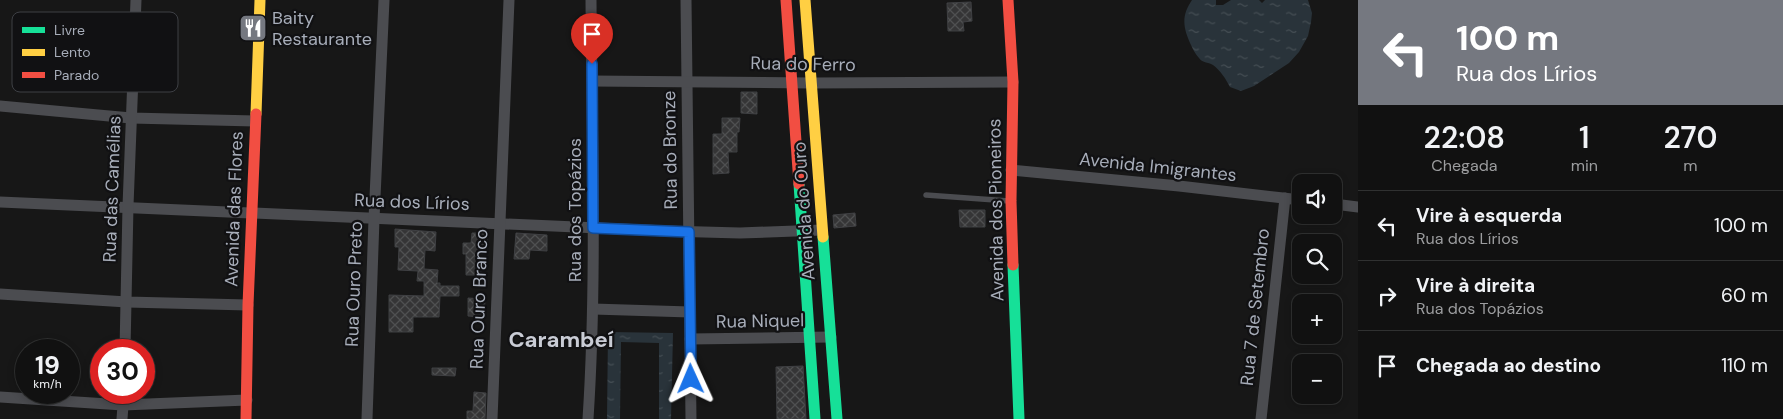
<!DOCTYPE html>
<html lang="pt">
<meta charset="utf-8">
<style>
:root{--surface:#111;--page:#1a1a1a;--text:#f1f3f6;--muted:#9c9d9f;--line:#303131}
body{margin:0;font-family:"DM Sans",sans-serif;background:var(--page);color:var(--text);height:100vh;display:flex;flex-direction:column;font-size:19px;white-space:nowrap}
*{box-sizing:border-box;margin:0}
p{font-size:16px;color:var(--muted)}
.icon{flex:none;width:28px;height:28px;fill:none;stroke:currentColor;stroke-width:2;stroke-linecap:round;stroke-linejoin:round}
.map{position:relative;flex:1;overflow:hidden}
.panel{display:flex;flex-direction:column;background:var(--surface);width:425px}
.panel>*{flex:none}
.top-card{background:#757880;color:#fff;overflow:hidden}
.tools{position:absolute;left:1292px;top:174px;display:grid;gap:10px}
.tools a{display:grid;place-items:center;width:50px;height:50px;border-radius:10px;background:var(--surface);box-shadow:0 2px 8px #0003,0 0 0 1px var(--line);font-size:25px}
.speed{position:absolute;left:15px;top:339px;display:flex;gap:10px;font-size:25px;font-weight:700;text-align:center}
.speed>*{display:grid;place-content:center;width:65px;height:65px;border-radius:50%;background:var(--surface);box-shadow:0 2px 8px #0003,0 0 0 1px var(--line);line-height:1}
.speed small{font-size:12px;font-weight:400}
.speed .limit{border:8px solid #d22;background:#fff;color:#111}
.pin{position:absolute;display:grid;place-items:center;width:42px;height:42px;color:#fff;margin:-51px -21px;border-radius:50% 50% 50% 0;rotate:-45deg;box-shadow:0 0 5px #0007}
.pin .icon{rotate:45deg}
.me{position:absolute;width:55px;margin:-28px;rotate:359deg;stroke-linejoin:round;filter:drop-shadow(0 0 4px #0008)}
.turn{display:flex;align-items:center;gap:18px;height:105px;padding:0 15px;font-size:22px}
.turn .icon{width:65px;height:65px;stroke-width:2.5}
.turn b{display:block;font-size:35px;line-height:42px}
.eta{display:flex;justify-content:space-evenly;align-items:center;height:85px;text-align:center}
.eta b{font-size:30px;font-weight:600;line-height:35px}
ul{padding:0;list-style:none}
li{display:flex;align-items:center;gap:15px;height:70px;padding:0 15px;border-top:1px solid var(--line)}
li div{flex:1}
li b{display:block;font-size:19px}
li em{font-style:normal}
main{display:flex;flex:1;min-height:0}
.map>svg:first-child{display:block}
.water{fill:url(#water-ripples)}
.building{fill:url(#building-cross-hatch);stroke:#3f4043}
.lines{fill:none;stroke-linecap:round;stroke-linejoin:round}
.lane{stroke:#4b4c50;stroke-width:5.5}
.street{stroke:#4b4c50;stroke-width:11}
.fast{stroke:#16e098;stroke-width:11}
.slow{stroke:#ffcf43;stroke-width:11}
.jam{stroke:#f24e42;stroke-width:11}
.route-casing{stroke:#114b97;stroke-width:12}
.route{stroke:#1a73e8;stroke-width:9}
.labels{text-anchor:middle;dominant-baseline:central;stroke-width:4.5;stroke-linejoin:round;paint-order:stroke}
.poi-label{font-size:18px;fill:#a7adb9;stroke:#111113;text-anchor:start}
.street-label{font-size:18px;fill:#a7adb9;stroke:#111113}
.district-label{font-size:22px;font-weight:bold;fill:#c9ccd5;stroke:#111113}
.key{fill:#111113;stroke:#3e4045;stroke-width:1}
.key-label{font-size:14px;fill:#a7adb9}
</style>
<main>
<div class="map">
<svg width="1358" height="419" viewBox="0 0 1358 419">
<defs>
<pattern id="water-ripples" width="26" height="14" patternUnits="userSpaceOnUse" patternTransform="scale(1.25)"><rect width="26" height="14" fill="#29333a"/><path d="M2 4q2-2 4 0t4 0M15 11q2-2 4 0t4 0" fill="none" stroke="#454e54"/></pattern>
<pattern id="building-cross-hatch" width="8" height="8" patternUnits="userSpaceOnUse" patternTransform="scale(1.25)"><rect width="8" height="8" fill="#353536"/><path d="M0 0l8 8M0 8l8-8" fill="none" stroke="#4f5051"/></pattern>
</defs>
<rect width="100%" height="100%" fill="#171717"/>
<g class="water">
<path d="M1192 0H1216V5H1223L1231 0H1259L1262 3 1265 0H1308L1312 13 1311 22 1308 36 1299 52 1289 63 1254 86 1241 91 1230 87C1226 79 1220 70 1213 65 1208 62 1202 63 1199 58 1195 54 1193 49 1191 45 1183 28 1181 16 1192 0Z"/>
<path d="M608 332 673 333 671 419H659V343L621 342 620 419H607Z"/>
</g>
<g class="building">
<path d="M971 2 972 21 963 22 964 31H948L947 3Z"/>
<path d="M741 92H757V114L741 113Z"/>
<path d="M722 118H740L739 132H737V152H728L729 173 713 174V134H722Z"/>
<path d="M959 210H985V227H960Z"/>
<path d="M855 213 856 226 834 228 833 215Z"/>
<path d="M395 229 436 232 435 251 425 250 424 269 438 270 437 283H440V286H459V296H440L439 317H413V332H389V295L424 296V281H417L418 271 398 270 399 247H395Z"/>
<path d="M472 233H487V254H480L481 275H466V254H463V243H471Z"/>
<path d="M516 233 547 235V251L530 250 529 259H514Z"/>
<path d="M468 298 485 299 484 317 468 316Z"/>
<path d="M803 366 806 419H777L776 367Z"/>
<path d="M432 368H456L455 376 432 375Z"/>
<path d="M474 392 486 393 485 419H467V411H473Z"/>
</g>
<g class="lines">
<path class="lane" d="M926 195 1009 201"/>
<g class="street">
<path d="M686 0 691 419"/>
<path d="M592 81 812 83 1013 82"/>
<path d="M0 106 131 118 255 121"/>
<path d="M1011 170 1179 186 1301 200"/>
<path d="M0 202 667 231 740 233 822 230"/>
<path d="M1334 204 1358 207"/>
<path d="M0 294 127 302 248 305"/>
<path d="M593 309 690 312"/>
<path d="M690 339 831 337"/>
<path d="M125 350 128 206 136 0"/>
<path d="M0 397 123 405 247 400"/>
<path d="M122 419 124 392"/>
<path d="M367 419 374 219 384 0"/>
<path d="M492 419 509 0"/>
<path d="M588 419C597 280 592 140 591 0"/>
<path d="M1261 419 1285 198"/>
</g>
<g class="fast">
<path d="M799 184 815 419"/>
<path d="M823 237 837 419"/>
<path d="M1013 265 1019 419"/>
</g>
<g class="slow">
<path d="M805 0 823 237"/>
<path d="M256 114 260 0"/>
</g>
<g class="jam">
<path d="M786 0 799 184"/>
<path d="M1008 0 1013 82 1011 201 1013 265"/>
<path d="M246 419 248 305 256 114"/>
</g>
</g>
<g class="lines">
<defs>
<path id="route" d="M592 64 593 228 689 232 691 379"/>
</defs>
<use href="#route" class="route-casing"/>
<use href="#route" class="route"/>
</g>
<defs>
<symbol id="restaurant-square" viewBox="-11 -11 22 22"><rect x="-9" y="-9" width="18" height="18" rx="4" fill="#757880" stroke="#111113"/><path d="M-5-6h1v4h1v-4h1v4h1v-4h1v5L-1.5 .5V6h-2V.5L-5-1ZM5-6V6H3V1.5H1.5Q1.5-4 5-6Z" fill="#fff"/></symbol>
</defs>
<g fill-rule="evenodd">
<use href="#restaurant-square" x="237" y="12" width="32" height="32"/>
</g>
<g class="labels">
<g class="poi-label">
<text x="272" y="18">Baity<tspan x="272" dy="21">Restaurante</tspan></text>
</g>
<g class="street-label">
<text transform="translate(803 64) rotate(1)">Rua do Ferro</text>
<text transform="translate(670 150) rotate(-91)">Rua do Bronze</text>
<text transform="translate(1158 167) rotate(6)">Avenida Imigrantes</text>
<text transform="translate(112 189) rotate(-88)">Rua das Camélias</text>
<text transform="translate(412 202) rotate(2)">Rua dos Lírios</text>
<text transform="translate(234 209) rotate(-88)">Avenida das Flores</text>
<text transform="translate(575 210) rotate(-90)">Rua dos Topázios</text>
<text transform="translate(996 210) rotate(-91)">Avenida dos Pioneiros</text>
<text transform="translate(804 211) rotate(-94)">Avenida do Ouro</text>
<text transform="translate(354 284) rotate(-88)">Rua Ouro Preto</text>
<text transform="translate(479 299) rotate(-88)">Rua Ouro Branco</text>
<text transform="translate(1255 307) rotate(-84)">Rua 7 de Setembro</text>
<text transform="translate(760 321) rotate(-1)">Rua Niquel</text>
</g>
<g class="district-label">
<text x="561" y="339">Carambeí</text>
</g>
</g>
<rect x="12" y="12" width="166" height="80" rx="8" class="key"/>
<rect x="22" y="27" width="23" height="6" fill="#16e098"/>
<rect x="22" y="49" width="23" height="7" fill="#ffcf43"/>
<rect x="22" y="72" width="23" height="6" fill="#f24e42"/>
<g class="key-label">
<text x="54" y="35">Livre</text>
<text x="54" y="57">Lento</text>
<text x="54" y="80">Parado</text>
</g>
</svg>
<div class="tools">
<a><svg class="icon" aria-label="sound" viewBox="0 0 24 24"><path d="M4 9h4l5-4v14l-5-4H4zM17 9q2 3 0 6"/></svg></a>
<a><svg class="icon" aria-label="search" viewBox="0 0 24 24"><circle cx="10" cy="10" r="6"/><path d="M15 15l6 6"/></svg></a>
<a>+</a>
<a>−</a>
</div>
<div class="speed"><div>19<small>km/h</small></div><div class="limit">30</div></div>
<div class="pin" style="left:592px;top:64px;background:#d93025"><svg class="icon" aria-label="arrive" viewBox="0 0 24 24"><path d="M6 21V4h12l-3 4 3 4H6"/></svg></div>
<svg class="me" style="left:691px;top:379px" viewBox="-20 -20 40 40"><path d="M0-17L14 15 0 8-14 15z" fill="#1a73e8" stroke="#fff" stroke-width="4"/></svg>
</div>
<section class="panel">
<div class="top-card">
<div class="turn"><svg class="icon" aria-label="left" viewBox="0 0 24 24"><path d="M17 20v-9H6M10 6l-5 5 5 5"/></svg><div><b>100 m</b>Rua dos Lírios</div></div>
</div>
<div class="eta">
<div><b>22:08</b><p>Chegada</p></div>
<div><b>1</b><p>min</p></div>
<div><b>270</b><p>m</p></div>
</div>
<ul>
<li><svg class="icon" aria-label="left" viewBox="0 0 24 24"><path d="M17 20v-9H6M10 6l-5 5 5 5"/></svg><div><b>Vire à esquerda</b><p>Rua dos Lírios</p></div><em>100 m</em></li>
<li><svg class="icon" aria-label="right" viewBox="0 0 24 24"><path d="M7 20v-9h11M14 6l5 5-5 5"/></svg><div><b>Vire à direita</b><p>Rua dos Topázios</p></div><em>60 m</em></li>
<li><svg class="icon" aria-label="arrive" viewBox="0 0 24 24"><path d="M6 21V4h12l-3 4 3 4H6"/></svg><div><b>Chegada ao destino</b></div><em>110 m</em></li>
</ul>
</section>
</main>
